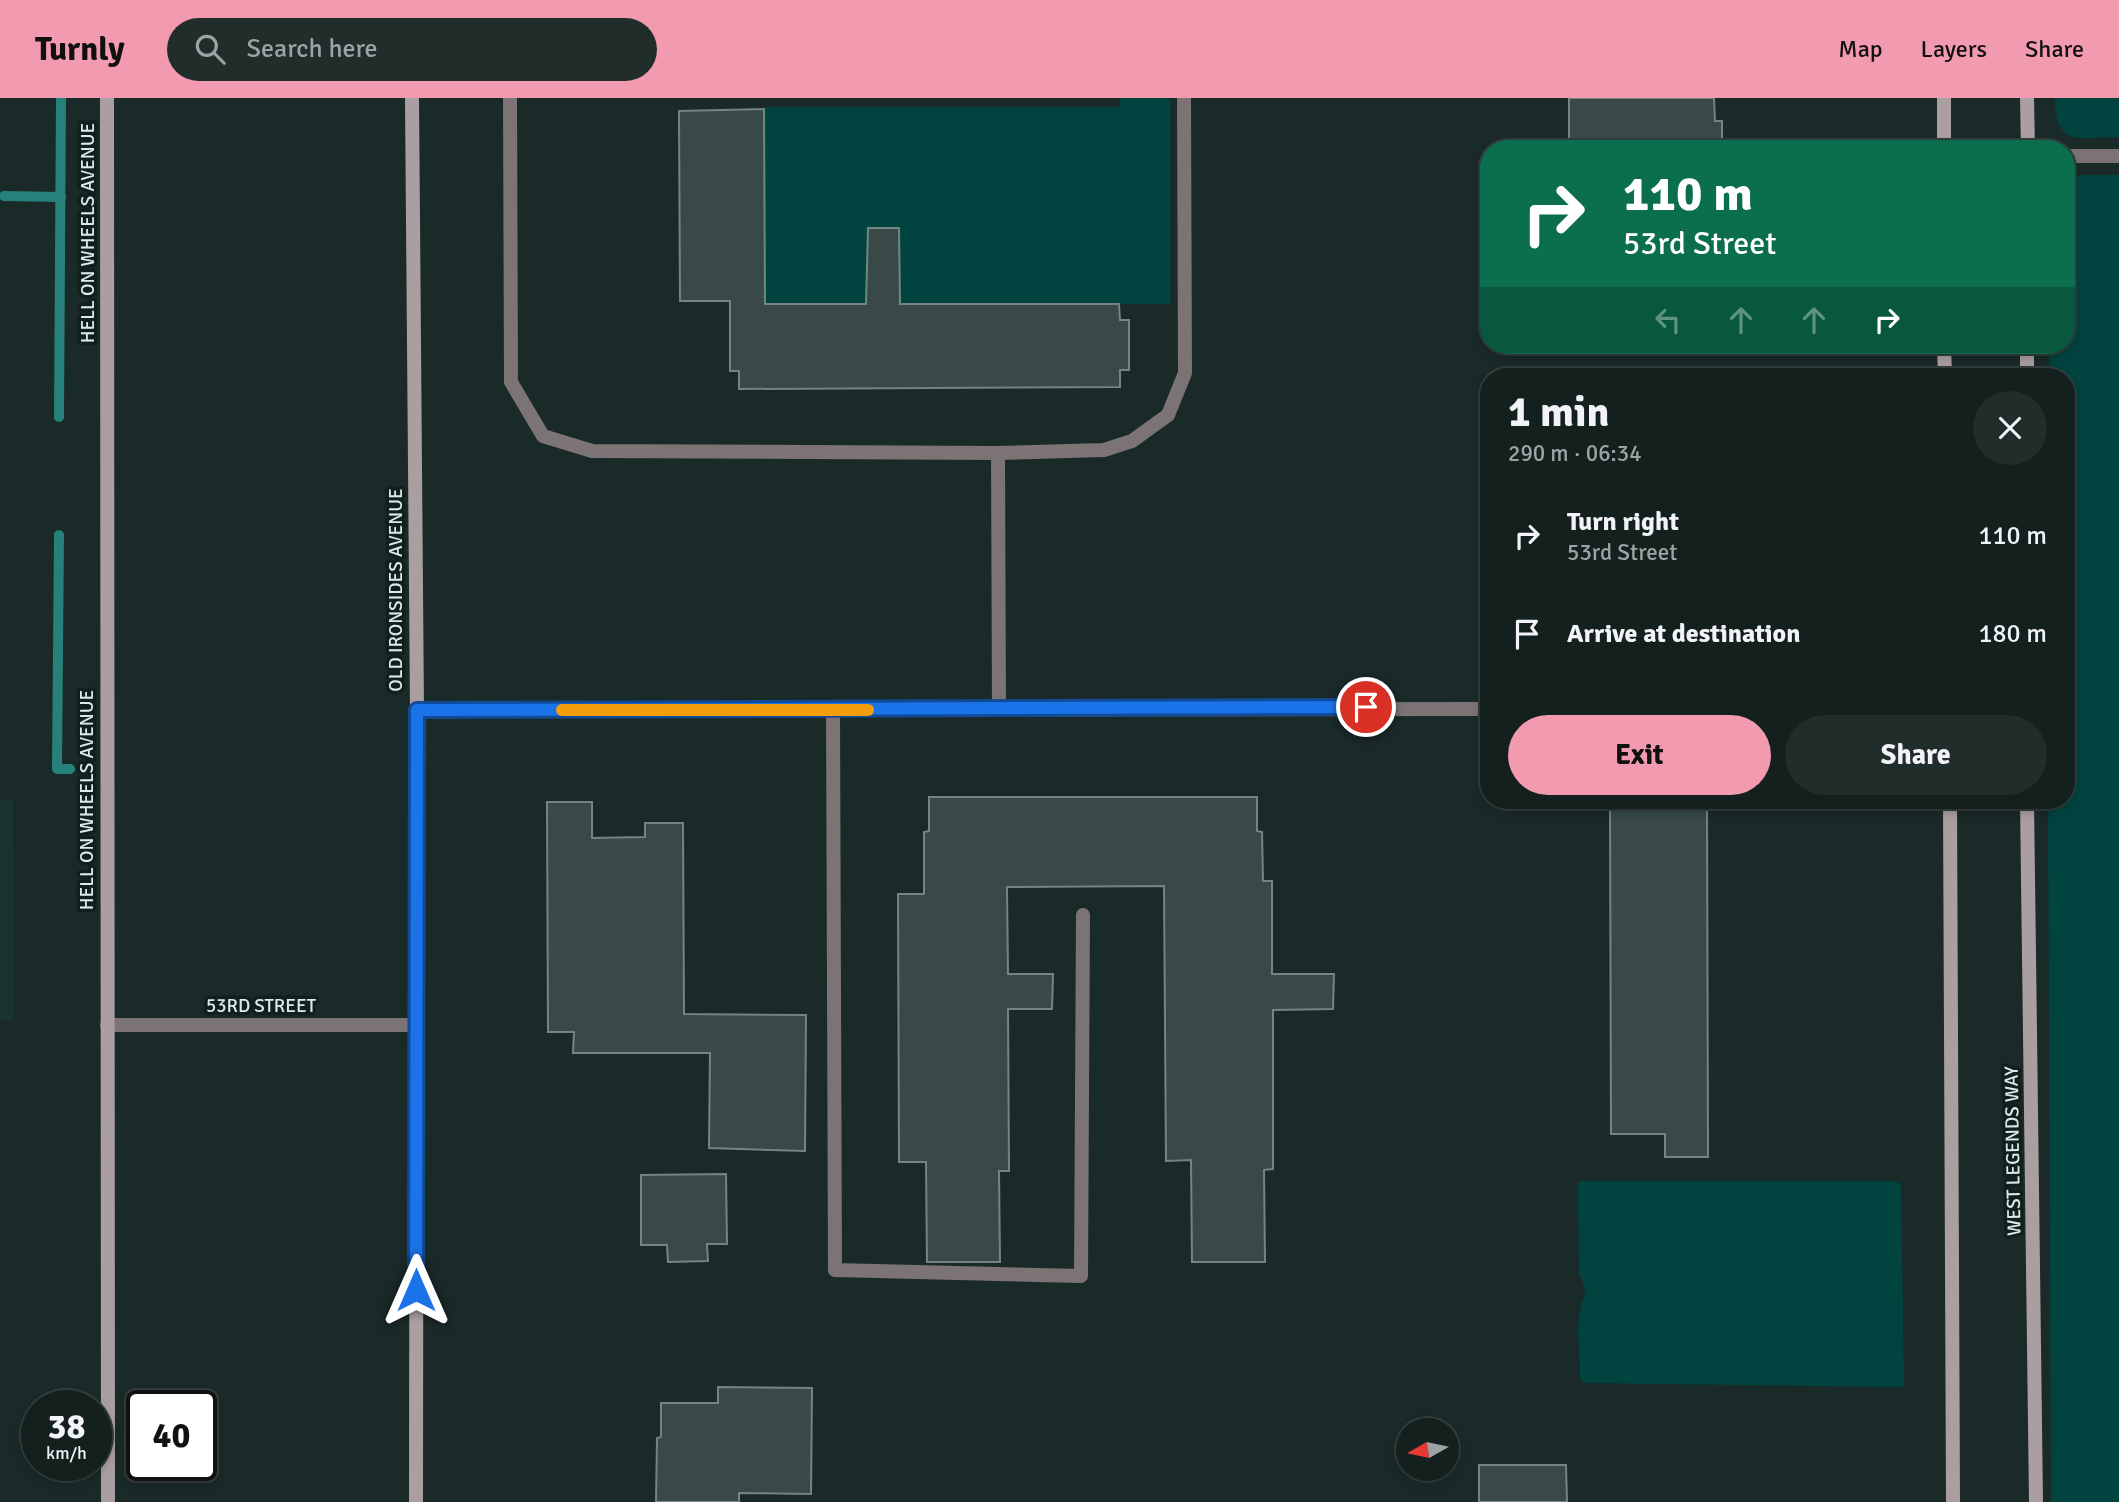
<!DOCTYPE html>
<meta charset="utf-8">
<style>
:root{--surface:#14201e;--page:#212d2b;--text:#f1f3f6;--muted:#9da3a4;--line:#333e3c;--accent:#f29aaf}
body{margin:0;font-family:Signika,sans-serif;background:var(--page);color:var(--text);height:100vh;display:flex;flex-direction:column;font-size:26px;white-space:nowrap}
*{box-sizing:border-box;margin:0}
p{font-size:23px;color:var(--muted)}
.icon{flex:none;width:38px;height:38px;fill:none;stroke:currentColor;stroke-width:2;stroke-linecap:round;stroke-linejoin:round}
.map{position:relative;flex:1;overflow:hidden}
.drawer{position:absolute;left:1480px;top:270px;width:595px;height:441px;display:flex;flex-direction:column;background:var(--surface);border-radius:28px;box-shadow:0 4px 10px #0003,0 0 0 2px var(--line)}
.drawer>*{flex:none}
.top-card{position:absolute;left:1480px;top:42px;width:595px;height:214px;border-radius:28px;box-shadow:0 4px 10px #0003,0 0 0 2px var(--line);background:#0b6e4f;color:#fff;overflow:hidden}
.needle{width:46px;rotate:261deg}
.tools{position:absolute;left:1396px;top:1320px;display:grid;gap:14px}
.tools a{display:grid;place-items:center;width:63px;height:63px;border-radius:50%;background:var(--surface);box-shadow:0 4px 10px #0003,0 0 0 2px var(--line);font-size:35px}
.speed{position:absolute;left:21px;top:1292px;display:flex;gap:14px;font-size:35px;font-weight:700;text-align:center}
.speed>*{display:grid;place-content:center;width:91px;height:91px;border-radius:50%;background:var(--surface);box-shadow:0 4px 10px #0003,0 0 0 2px var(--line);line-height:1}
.speed small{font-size:18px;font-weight:400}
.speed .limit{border:4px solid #111;border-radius:10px;background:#fff;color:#111}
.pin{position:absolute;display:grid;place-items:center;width:60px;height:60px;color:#fff;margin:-30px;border:4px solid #fff;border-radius:50%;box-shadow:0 2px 7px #0007}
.me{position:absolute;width:77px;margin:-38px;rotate:0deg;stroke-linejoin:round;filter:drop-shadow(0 0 5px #0008)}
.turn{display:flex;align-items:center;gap:24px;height:147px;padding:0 28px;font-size:32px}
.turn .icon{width:91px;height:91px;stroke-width:2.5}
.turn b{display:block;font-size:49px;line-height:60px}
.lanes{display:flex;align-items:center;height:66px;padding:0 28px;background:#0003;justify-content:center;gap:35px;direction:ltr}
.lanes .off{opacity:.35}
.round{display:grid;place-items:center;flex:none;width:74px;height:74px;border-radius:37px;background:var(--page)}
.headline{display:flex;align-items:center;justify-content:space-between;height:119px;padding:0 28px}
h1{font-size:42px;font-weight:700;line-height:52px}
.primary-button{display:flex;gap:14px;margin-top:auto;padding:14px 28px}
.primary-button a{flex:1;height:80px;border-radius:42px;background:var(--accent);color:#111;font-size:28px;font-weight:700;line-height:80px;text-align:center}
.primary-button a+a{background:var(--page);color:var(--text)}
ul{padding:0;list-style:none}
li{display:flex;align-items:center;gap:21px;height:98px;padding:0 28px}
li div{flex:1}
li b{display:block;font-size:26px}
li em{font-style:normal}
header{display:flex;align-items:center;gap:42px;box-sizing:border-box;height:98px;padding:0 35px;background:var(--accent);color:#111}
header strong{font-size:33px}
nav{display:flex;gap:38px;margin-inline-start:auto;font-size:24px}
.search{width:490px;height:63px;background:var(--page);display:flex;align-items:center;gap:18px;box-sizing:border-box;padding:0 24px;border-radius:38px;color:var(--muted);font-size:26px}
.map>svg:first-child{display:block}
.built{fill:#193330}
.green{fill:#00433f}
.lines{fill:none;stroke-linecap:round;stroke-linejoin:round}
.stream{stroke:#25817a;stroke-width:10}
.building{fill:#384947;stroke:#728583;stroke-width:2}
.lane{stroke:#7b7374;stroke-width:14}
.street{stroke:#7b7374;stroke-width:14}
.secondary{stroke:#ab9ea1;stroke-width:14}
.route-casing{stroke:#114b97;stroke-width:18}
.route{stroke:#1a73e8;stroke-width:12}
.slow{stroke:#f59e0b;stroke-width:12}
.labels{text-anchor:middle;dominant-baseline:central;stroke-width:7;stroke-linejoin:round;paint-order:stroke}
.street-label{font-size:19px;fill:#dfe9e8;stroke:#10201f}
</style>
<header>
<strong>Turnly</strong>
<div class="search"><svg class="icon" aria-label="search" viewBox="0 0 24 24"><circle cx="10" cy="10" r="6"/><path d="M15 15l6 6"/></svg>Search here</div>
<nav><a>Map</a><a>Layers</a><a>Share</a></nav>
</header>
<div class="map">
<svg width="2119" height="1404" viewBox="0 0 2119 1404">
<rect width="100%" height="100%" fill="#1a2a28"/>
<path class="built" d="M0 702H13L14 922H0Z"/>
<g class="green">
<path d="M1120 0H1170V206H765L764 9H1119Z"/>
<path d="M2055 0H2119V39C2079 39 2055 50 2055 0Z"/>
<path d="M2070 77H2119V1404H2051L2048 702H2067V278H2049V247H2067V79Z"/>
<path d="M1580 1083H1896L1901 1088 1904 1289 1584 1285 1580 1280C1580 1260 1577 1238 1579 1218 1581 1199 1591 1197 1579 1176L1578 1085Z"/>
</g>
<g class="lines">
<g class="stream">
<path d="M4 98 61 99"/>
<path d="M59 319 61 0"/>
<path d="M59 437 57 671H70"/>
</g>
</g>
<g class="building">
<path d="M1569 0H1714L1715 23H1722V51H1569Z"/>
<path d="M764 11 765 206H866L868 130H899L900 206H1119L1120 222H1129V272H1120V289L739 291V273H730V203H680L679 13Z"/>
<path d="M929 699H1257V733L1262 734 1263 783H1272V876H1334L1333 911 1273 912V1071L1264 1072 1265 1164H1192L1191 1062 1166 1063 1164 788 1007 789 1008 876H1053L1052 911H1008L1009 1073H999L1000 1164H927L926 1064H899L898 796H924V734L929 733Z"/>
<path d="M547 704H592V740L645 739V725H683L684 916 806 917 805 1053 709 1050 710 955H573L574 934H548Z"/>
<path d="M1610 704H1707L1708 1059H1665V1036H1611Z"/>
<path d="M726 1076 727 1146H707L708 1163 668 1164 667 1147H641V1077Z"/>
<path d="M718 1289 812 1290 811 1396 739 1395V1404H656L657 1340 661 1339V1305H718Z"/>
<path d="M1479 1367H1566L1567 1404H1479Z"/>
</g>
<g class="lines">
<g class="lane">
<path d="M510 0 511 284 543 338 592 353 998 355 1104 352 1132 343 1168 317 1185 275 1184 0"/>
<path d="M2067 58H2119"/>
<path d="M998 355 999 612"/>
</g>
<g class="street">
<path d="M417 612 1489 611"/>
<path d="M833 612 835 1172 1081 1178 1083 817"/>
<path d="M107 927H415"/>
</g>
<g class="secondary">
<path d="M107 0 108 1404"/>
<path d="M412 0 417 612 416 1404"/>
<path d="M1944 0V51"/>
<path d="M2027 0 2028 51"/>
<path d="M1944 247 1945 278"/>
<path d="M2027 278V247"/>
<path d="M1950 702 1953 1404"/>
<path d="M2027 702 2036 1404"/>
</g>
</g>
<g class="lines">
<defs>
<path id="route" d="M416 1192 417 612 1366 609"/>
</defs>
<use href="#route" class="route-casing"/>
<use href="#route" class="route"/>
<path class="slow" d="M562 612H868"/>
</g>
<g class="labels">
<g class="street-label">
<text transform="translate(88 135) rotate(-90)">HELL ON WHEELS AVENUE</text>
<text transform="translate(396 492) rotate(-90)">OLD IRONSIDES AVENUE</text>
<text transform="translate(87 702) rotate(-90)">HELL ON WHEELS AVENUE</text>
<text x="261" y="908">53RD STREET</text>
<text transform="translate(2013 1053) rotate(-91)">WEST LEGENDS WAY</text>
</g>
</g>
</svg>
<div class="tools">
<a><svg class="needle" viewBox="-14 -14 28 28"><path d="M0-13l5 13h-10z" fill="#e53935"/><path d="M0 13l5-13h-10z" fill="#9da3a4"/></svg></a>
</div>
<div class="speed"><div>38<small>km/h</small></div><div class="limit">40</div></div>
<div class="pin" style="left:1366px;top:609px;background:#d93025"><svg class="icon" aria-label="arrive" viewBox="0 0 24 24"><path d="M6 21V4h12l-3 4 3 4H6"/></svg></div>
<svg class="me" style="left:416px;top:1192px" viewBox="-20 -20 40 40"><path d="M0-17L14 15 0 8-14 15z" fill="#1a73e8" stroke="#fff" stroke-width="4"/></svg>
<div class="top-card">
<div class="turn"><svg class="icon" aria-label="right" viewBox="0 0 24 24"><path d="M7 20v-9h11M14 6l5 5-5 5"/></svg><div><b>110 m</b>53rd Street</div></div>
<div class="lanes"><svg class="icon off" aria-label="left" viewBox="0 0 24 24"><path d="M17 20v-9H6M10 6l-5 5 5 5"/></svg><svg class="icon off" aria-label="ahead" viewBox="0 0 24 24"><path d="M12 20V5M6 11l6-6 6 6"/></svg><svg class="icon off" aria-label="ahead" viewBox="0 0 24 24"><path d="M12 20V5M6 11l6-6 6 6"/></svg><svg class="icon" aria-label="right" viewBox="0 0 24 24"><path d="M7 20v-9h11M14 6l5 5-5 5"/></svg></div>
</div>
<section class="drawer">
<div class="headline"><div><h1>1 min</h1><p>290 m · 06:34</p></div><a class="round"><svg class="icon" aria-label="close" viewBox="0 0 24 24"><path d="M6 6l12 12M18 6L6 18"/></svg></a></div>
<ul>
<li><svg class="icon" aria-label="right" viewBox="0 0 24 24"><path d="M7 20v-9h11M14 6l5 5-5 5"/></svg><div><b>Turn right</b><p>53rd Street</p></div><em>110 m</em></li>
<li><svg class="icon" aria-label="arrive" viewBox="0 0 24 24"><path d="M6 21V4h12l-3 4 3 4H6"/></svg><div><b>Arrive at destination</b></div><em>180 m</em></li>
</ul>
<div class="primary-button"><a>Exit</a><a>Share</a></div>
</section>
</div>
